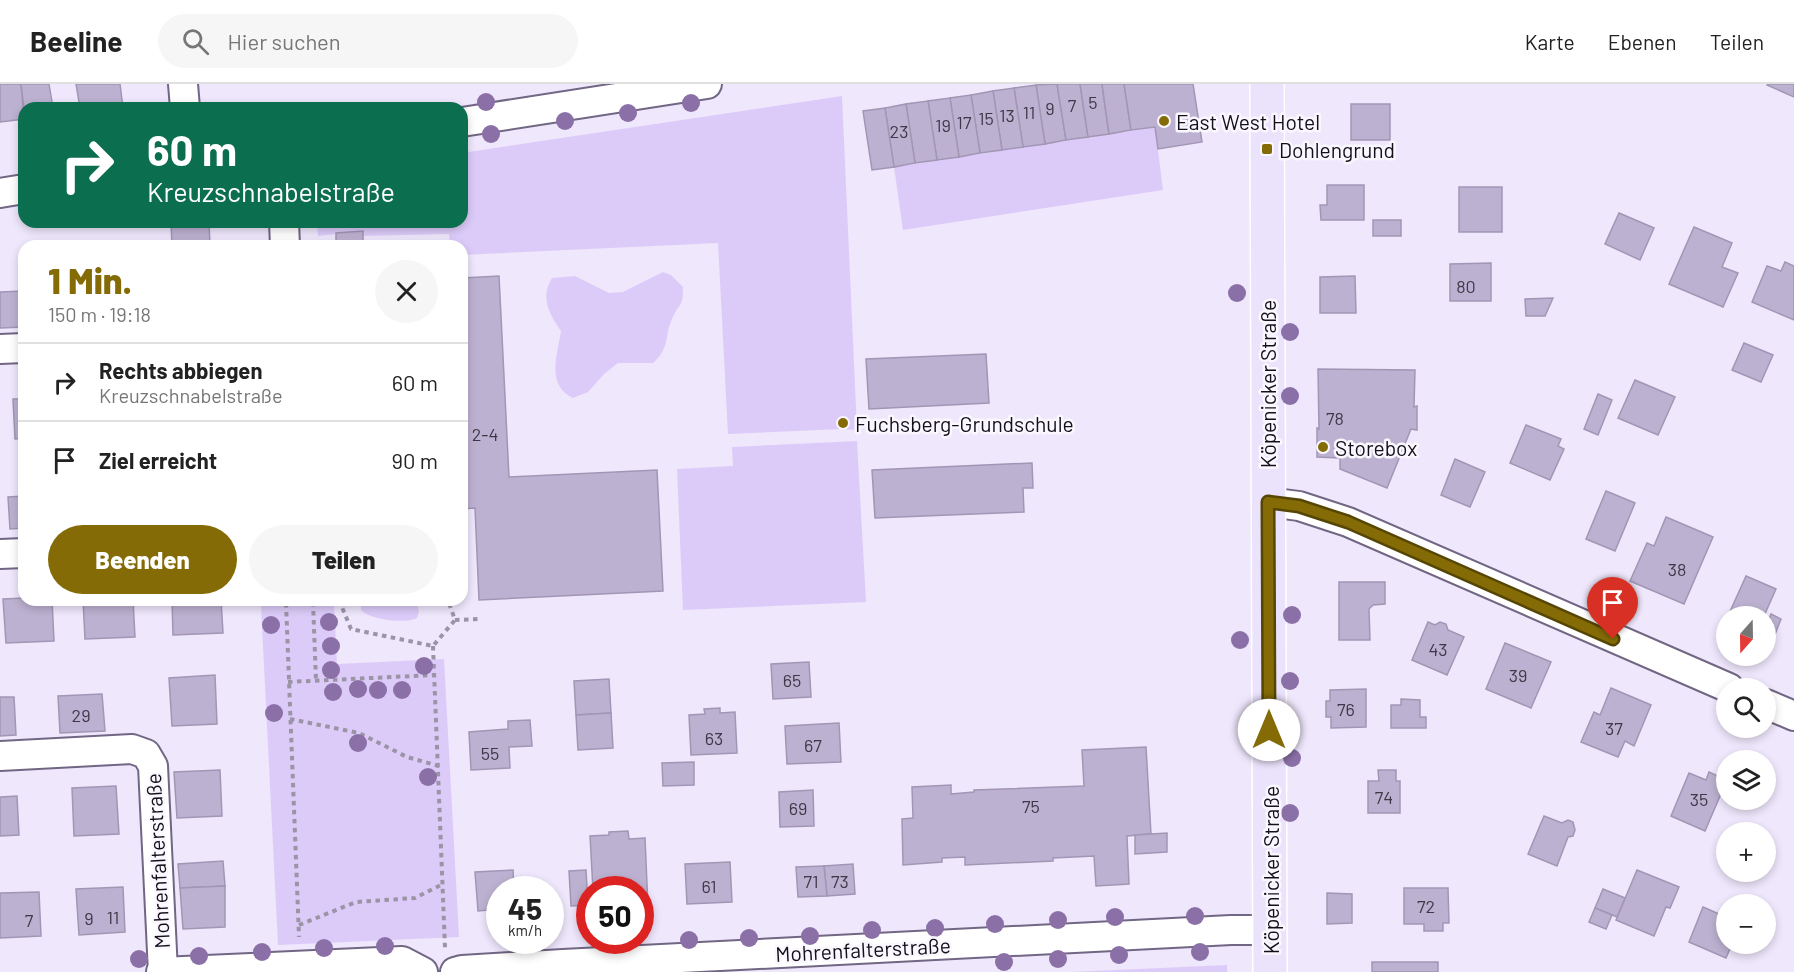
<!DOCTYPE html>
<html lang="de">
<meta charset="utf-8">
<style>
:root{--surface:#fff;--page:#f6f6f6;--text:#222;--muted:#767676;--line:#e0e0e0;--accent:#846b06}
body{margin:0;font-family:Barlow,sans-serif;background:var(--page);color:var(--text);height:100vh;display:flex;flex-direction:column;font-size:22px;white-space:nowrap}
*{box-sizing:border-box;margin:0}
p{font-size:20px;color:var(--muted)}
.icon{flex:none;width:33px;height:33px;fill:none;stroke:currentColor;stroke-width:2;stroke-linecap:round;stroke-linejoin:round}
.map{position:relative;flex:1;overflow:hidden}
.drawer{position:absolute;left:18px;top:156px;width:450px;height:366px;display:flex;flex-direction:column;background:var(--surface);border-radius:18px;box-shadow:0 3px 9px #0003}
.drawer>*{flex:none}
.top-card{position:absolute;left:18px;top:18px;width:450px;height:126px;border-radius:18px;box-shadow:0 3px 9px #0003;background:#0b6e4f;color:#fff;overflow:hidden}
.needle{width:39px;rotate:200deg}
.fabs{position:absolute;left:1716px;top:522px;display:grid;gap:12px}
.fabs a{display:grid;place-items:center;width:60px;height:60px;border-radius:50%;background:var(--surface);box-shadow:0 3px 9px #0003;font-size:30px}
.speed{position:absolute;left:486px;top:792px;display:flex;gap:12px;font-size:30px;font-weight:700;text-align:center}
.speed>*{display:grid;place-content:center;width:78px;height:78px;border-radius:50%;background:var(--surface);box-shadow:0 3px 9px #0003;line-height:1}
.speed small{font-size:15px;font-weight:400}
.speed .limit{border:9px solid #d22;background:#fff;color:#111}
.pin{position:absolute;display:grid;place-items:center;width:51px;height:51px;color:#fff;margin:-62px -26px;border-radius:50% 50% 50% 0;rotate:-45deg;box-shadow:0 0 6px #0007}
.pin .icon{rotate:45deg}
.me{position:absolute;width:66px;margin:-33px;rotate:0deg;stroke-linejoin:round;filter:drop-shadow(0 0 4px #0008)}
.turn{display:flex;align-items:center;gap:21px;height:126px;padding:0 30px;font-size:27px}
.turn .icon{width:78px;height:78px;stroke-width:2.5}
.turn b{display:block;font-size:42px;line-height:51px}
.round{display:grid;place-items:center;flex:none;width:63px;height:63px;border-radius:32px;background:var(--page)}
.summary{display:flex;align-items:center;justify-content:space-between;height:102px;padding:0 30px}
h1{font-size:36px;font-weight:800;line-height:45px;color:var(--accent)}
.cta{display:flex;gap:12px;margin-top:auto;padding:12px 30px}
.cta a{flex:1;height:69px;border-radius:36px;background:var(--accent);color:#fff;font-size:24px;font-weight:800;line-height:69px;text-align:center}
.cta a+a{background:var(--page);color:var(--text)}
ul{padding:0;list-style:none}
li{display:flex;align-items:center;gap:18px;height:78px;padding:0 30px;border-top:2px solid var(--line)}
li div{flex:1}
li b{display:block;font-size:22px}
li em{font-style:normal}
header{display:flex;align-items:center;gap:36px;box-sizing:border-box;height:84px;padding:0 30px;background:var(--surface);border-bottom:2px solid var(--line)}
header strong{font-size:28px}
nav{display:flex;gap:33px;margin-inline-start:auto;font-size:21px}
.search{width:420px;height:54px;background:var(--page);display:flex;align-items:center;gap:15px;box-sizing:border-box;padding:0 21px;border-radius:33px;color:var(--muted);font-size:22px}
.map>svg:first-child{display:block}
.green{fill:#dccbf9}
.building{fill:#bdb1d1;stroke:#a296b5;stroke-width:1.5}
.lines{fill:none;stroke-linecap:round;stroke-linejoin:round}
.minor-casing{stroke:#716683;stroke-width:32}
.major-casing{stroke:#fff;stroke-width:36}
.path{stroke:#9b94a5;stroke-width:4;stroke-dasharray:4.5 4.5;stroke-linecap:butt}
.minor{stroke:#fff;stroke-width:28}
.major{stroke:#ebe2fc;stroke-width:33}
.tree{fill:#8b70a7}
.route-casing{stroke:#564604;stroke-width:15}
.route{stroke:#846b06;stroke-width:10}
.poi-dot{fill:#846b06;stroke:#faf7fe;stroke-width:2}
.labels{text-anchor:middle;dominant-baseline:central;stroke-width:5;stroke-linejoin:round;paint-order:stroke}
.number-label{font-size:18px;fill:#3e3848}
.poi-label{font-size:21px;fill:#14101b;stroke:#faf7fe;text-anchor:start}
.street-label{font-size:21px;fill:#14101b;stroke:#faf7fe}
</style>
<header>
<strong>Beeline</strong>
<div class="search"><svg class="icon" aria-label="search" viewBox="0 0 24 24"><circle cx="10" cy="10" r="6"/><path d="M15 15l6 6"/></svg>Hier suchen</div>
<nav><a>Karte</a><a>Ebenen</a><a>Teilen</a></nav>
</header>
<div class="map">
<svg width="1794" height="888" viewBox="0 0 1794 888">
<rect width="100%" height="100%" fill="#efe7fc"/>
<g class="green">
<path d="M842 12 857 346 840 345 728 350 718 159 462 171V162H450L449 150 363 152 362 147 318 152 317 138H462V69Z"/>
<path d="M1155 43 1163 106 903 146 894 83Z"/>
<path d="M663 188 671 191 683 203C683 225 679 218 672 235 664 253 670 264 653 279H618L604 290 588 308 573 314C546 301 557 272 561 247 549 229 540 214 552 194L575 192 609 209 623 208Z"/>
<path d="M857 357 866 518 683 526 677 385 733 382 732 363Z"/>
<path d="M361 516H415L419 527 417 534C406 540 370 536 361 526Z"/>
<path d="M334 519 337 580 444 575 459 853 278 861 261 522Z"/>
<path d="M1227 881V888H1072Z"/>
</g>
<g class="building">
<path d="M0 0H21L24 35 0 38Z"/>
<path d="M21 0H49L53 24H24Z"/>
<path d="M76 0H120L123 24H80Z"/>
<path d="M1057 0 1066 56 1045 60 1036 1Z"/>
<path d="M1057 0H1080L1088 53 1066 56Z"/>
<path d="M1080 0H1102L1109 50 1088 53Z"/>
<path d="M1102 0H1124L1131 46 1109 50Z"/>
<path d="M1124 0H1193L1202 58 1158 65 1155 43 1131 46Z"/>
<path d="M1768 0H1794V13L1767 1Z"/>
<path d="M1036 1 1045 60 1023 63 1014 4Z"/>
<path d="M1014 4 1023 63 1002 66 993 7Z"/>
<path d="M993 7 1002 66 980 69 971 11Z"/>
<path d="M971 11 980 69 959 73 950 14Z"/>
<path d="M950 14 959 73 937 76 928 17Z"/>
<path d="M928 17 937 76 915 79 906 20Z"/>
<path d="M906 20 915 79 894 83 885 24Z"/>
<rect x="1351" y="20" width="39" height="36"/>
<path d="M885 24 894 83 872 86 863 27Z"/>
<path d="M1327 101H1364V136H1321L1320 121H1327Z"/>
<rect x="1459" y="103" width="43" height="45"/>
<path d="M1619 129 1654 144 1640 176 1605 160Z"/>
<rect x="1373" y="136" width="28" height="16"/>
<path d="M171 138H209L210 162H172Z"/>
<path d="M1694 143 1732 159 1722 183 1738 189 1723 223 1669 200Z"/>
<path d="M363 147V162H336V149Z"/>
<path d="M1785 178 1794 182V236L1752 218 1767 182 1781 187Z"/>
<path d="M1491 179V217H1450V180Z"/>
<path d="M499 192 509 393 657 386 663 507 479 516 475 424 462 425V374H466L462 327V194Z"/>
<path d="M1355 192 1356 229H1320V193Z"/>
<path d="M24 207V243L0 244V208Z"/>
<path d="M1553 214 1545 232H1526L1525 215Z"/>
<path d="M1744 259 1773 271 1761 298 1732 286Z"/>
<path d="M986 270 989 319 869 325 866 275Z"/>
<path d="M1318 285 1415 286 1414 323 1417 322V346L1411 345 1387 404 1340 385V374L1317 373V344L1319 345Z"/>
<path d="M1635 296 1675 313 1658 351 1618 334Z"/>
<path d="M1598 310 1612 316 1598 351 1584 345Z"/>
<path d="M13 315H24V354L15 355Z"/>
<path d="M1526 341 1561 355 1558 362 1564 365 1550 396 1510 379Z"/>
<path d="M1455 375 1485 388 1470 423 1441 411Z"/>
<path d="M1032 379 1033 404H1023L1024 428 875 434 872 386Z"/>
<path d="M1606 407 1635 419 1615 467 1586 455Z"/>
<path d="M24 412V444L10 445 8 413Z"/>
<path d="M1666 433 1713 453 1684 520 1630 497 1647 459 1654 462Z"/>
<path d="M1746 492 1776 505 1764 532H1728Z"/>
<path d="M1339 498H1385V520L1373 521 1369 525 1370 556H1339Z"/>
<path d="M24 514V516H52L54 557 6 559 3 515Z"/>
<path d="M83 516H133L135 553 85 555Z"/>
<path d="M172 516H221L223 549 173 551Z"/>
<path d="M1771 530 1781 535 1774 553 1766 549V543Z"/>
<path d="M1428 538 1435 541 1440 538 1446 540 1448 546 1464 553 1447 591 1412 576Z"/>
<path d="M1505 559 1551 578 1531 624 1486 605Z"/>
<path d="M809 578 811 613 773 615 771 580Z"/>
<path d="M215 591 217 640 172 642 169 594Z"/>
<path d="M609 595 611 629 576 631 574 597Z"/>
<path d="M1611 604 1651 621 1634 662 1625 657 1618 673 1581 658 1594 628 1600 631Z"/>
<path d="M1366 605V643L1331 644V633H1326V617H1330V606Z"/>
<path d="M102 610 105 647 60 649 58 612Z"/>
<path d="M0 613H14L16 651 0 652Z"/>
<path d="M1401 615 1420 616V633H1426V644H1391V621H1401Z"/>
<path d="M720 624V629L735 628 737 669 691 671 689 631 705 630 704 625Z"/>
<path d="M611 629 613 664 578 666 576 631Z"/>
<path d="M530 636 532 662 509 663 510 684 471 686 469 648 508 645V637Z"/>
<path d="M839 639 841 678 787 680 785 642Z"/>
<path d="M1146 663 1151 750 1127 752 1129 800 1096 802 1094 772 1053 774V777L965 781V773L942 774V778L903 781 902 735 913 734 912 703 951 701V710L974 708V706L1084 702 1082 666Z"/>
<path d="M694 678V701L663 702 662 679Z"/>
<path d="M220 686 222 732 177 734 174 688Z"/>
<path d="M1378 686H1396V697H1400V729H1368V697H1379Z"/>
<path d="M1709 688 1726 696V698L1705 747 1671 732 1689 689 1706 696Z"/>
<path d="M116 702 119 750 74 752 72 704Z"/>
<path d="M813 706 814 742 780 743 779 708Z"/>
<path d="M17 712 19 751 0 752V713Z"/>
<path d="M1544 732 1562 739 1568 736 1573 738 1575 746 1573 752 1568 753 1557 782 1528 770Z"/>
<path d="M628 747 629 755 645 754 648 823H640V806H593L590 752 609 751V748Z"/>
<path d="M1167 749V768L1135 770V751Z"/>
<path d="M223 777 225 802 180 804 178 780Z"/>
<path d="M730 778 732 818 687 820 685 780Z"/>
<path d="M853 780 855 810 827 812 824 782Z"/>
<path d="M824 782 827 812 798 813 796 783Z"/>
<path d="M513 786 514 806H500V825L478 827 475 788Z"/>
<path d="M586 786 588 821 571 822 569 787Z"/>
<path d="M1637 786 1679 803 1670 824 1666 823 1654 852 1616 836Z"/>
<path d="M225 802V843L183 845 180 804Z"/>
<path d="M123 803 125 848 79 851 76 805Z"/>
<path d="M1404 804H1448L1449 839H1443V847H1424V840H1404Z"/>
<path d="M1603 805 1625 814 1617 833 1595 824Z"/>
<path d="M39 808 41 852 0 854V809Z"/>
<path d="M1327 809 1352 810V839L1327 840Z"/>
<path d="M1703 823 1726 833V860H1732L1726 874 1689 858Z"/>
<path d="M1595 824 1612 831 1606 845 1589 838Z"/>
<rect x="1372" y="878" width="66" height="10"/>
</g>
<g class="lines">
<defs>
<g id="minor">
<path d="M183 0 185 24"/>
<path d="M462 38 707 0"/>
<path d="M0 109 24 105"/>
<path d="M284 138 285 162"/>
<path d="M0 265 24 264"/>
<path d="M1268 418 1299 422 1348 438 1729 604"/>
<path d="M0 470 24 469"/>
<path d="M1766 620 1794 632"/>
<path d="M0 672 132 665 146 670 153 682 163 888"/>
<path d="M161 888 402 877 423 888"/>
<path d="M455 888 462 886 563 880 1231 846H1270"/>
</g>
<path id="major" d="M1267 0 1270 888"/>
</defs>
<use href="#minor" class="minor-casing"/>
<use href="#major" class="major-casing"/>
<g class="path">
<path d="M339 516 351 545 433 562 455 536 448 516"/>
<path d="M313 518 316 597"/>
<path d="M286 519 299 853"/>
<path d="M455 536 480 535"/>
<path d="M433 562 445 864"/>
<path d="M288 598 434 591"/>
<path d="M290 635 359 649 407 673 439 682"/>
<path d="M299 841 356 818 415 814 443 800"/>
</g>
<use href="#minor" class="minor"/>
<use href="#major" class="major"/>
</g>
<g class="tree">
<circle cx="486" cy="18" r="9"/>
<circle cx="691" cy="19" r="9"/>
<circle cx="628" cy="29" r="9"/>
<circle cx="565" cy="37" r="9"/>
<circle cx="491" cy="50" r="9"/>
<circle cx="1237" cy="209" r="9"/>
<circle cx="1290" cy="248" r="9"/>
<circle cx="1290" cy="312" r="9"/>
<circle cx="1292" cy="531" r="9"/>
<circle cx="329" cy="538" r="9"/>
<circle cx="271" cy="541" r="9"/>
<circle cx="1240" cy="556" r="9"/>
<circle cx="331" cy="562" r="9"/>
<circle cx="424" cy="582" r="9"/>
<circle cx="331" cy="586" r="9"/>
<circle cx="1290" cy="597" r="9"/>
<circle cx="358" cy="605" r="9"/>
<circle cx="378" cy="606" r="9"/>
<circle cx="402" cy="606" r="9"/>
<circle cx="333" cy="608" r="9"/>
<circle cx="274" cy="629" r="9"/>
<circle cx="358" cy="659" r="9"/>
<circle cx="1292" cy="674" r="9"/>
<circle cx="428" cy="693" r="9"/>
<circle cx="1290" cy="729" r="9"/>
<circle cx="1195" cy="832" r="9"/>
<circle cx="1115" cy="833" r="9"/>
<circle cx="1058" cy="836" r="9"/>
<circle cx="995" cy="840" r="9"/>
<circle cx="935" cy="844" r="9"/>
<circle cx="872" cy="846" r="9"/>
<circle cx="810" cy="852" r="9"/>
<circle cx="749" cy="854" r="9"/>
<circle cx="689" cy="856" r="9"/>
<circle cx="385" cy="862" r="9"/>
<circle cx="324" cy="864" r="9"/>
<circle cx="262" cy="868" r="9"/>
<circle cx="1200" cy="868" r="9"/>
<circle cx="1119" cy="871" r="9"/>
<circle cx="199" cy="872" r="9"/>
<circle cx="139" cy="875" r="9"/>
<circle cx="1058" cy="875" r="9"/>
<circle cx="1004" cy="878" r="9"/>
</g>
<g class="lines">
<defs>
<path id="route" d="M1269 646 1268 418 1299 422 1348 438 1613 555"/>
</defs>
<use href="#route" class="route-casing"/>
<use href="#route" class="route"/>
</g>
<g class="poi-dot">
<circle cx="1164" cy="37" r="6"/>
<rect x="1261" y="59" width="12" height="12" rx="3"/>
<circle cx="843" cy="339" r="6"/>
<circle cx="1323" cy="363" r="6"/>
</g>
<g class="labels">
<g class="number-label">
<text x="1093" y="18">5</text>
<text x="1072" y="21">7</text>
<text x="1050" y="24">9</text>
<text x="1029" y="28">11</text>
<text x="1007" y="31">13</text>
<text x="986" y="34">15</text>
<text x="964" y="38">17</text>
<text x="943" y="41">19</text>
<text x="899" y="47">23</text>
<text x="1466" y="202">80</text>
<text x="1335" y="334">78</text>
<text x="485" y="350">2-4</text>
<text x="1677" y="485">38</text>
<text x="1438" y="565">43</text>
<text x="1518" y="591">39</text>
<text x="792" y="596">65</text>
<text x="1346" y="625">76</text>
<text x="81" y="631">29</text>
<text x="1614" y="644">37</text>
<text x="714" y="654">63</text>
<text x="813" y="661">67</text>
<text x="490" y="669">55</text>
<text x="1384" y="713">74</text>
<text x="1699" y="715">35</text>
<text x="1031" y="722">75</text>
<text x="798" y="724">69</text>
<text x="811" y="797">71</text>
<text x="840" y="797">73</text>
<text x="709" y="802">61</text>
<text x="1426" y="822">72</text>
<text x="113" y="833">11</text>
<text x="89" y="834">9</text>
<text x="29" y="836">7</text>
</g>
<g class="poi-label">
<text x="1176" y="37">East West Hotel</text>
<text x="1279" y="65">Dohlengrund</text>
<text x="855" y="339">Fuchsberg-Grundschule</text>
<text x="1335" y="363">Storebox</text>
</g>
<g class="street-label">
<text transform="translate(1267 300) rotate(-90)">Köpenicker Straße</text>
<text transform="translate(157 777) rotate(-93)">Mohrenfalterstraße</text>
<text transform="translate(1270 786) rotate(-90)">Köpenicker Straße</text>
<text transform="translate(863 865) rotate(-3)">Mohrenfalterstraße</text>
</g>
</g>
</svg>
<div class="fabs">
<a><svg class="needle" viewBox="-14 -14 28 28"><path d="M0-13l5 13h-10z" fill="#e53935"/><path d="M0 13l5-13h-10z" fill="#767676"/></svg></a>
<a><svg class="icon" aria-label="search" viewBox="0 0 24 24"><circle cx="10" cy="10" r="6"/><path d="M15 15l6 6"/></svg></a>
<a><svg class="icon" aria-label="layers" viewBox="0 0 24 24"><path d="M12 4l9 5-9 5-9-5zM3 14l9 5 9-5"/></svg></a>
<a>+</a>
<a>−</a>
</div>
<div class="speed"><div>45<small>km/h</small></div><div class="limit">50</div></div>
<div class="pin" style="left:1613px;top:555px;background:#d93025"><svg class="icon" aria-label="arrive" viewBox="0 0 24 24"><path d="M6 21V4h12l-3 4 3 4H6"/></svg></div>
<svg class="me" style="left:1269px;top:646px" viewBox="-20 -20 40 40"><circle r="19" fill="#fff"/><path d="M0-13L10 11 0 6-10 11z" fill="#846b06"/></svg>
<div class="top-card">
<div class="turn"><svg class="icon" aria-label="right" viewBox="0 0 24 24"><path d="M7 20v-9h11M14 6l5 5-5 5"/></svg><div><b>60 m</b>Kreuzschnabelstraße</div></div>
</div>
<section class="drawer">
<div class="summary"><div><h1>1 Min.</h1><p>150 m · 19:18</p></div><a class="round"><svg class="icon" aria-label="close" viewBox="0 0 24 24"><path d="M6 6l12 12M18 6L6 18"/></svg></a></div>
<ul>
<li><svg class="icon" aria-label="right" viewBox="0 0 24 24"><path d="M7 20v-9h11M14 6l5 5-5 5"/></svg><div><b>Rechts abbiegen</b><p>Kreuzschnabelstraße</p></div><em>60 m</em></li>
<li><svg class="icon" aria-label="arrive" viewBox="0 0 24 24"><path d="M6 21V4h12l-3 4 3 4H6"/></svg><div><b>Ziel erreicht</b></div><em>90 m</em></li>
</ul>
<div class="cta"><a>Beenden</a><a>Teilen</a></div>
</section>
</div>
